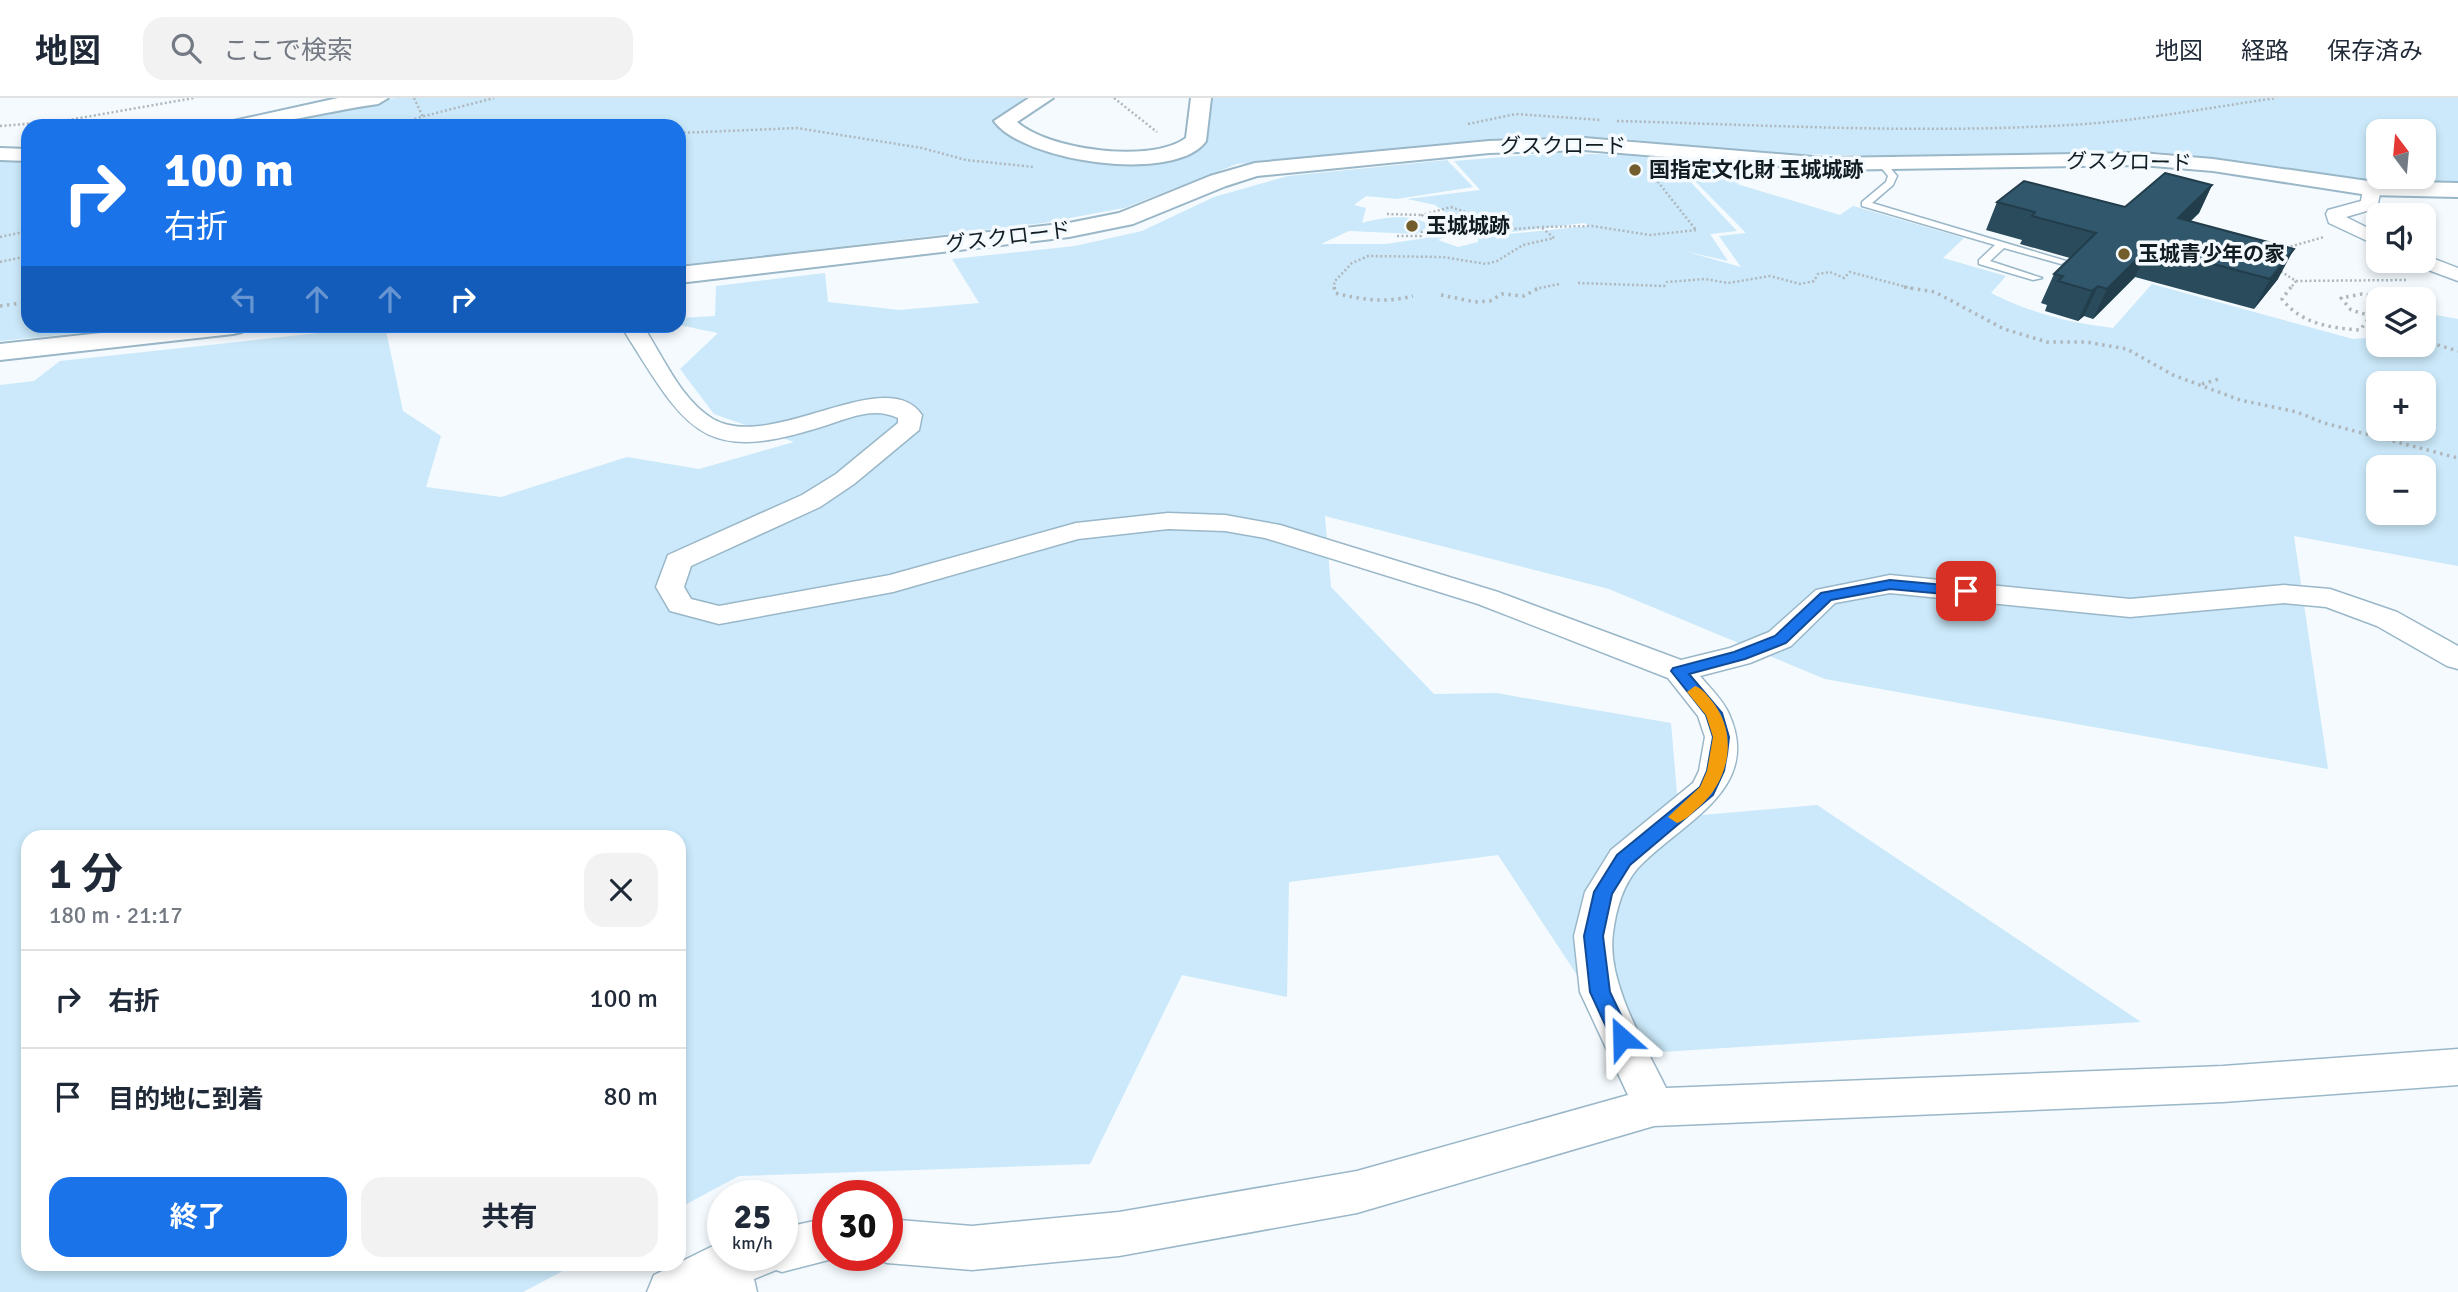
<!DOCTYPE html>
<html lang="ja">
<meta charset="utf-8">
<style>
:root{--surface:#fff;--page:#f2f2f3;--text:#1f2937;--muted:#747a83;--line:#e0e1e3;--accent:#1a73e8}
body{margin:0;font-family:Signika,"Noto Sans JP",sans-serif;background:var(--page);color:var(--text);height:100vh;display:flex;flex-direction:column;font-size:26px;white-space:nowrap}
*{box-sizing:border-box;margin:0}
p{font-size:23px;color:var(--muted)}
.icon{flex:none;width:38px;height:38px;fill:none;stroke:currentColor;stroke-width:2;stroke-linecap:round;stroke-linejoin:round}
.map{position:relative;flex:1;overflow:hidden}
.panel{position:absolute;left:21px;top:732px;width:665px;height:441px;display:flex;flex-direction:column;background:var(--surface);border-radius:21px;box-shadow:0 4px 10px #0003}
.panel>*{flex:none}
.hud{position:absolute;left:21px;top:21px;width:665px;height:214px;border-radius:21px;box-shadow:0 4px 10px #0003;background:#1a73e8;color:#fff;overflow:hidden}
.needle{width:46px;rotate:344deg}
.controls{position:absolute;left:2366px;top:21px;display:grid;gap:14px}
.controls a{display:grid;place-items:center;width:70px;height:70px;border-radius:14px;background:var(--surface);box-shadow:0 4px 10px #0003;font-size:35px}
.speed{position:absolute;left:707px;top:1082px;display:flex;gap:14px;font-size:35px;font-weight:700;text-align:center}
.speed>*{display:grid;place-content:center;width:91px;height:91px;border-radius:50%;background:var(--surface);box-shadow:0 4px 10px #0003;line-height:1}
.speed small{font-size:18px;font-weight:400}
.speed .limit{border:10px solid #d22;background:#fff;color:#111}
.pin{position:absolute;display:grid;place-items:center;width:60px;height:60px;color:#fff;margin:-30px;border-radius:14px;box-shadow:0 4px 10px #0006}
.me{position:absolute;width:77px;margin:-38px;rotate:335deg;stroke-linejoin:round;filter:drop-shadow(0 0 5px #0008)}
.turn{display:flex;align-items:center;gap:24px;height:147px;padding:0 28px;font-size:32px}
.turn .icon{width:91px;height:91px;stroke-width:2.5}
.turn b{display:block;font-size:49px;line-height:60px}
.lanes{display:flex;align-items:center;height:66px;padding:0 28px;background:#0003;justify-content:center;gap:35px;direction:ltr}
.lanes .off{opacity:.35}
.round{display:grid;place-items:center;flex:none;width:74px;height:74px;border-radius:21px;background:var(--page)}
.headline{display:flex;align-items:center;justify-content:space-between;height:119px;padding:0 28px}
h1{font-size:42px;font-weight:700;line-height:52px}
.action{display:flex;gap:14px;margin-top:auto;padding:14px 28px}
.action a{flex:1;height:80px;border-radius:21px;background:var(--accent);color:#fff;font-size:28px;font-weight:700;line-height:80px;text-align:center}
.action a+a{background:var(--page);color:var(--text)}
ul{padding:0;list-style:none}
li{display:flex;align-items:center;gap:21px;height:98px;padding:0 28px;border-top:2px solid var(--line)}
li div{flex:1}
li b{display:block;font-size:26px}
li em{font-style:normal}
header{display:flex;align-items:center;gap:42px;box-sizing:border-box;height:98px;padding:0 35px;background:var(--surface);border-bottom:2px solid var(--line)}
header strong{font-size:33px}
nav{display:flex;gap:38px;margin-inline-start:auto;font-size:24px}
.search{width:490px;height:63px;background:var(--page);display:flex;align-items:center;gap:18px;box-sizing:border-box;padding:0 24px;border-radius:21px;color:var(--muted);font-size:26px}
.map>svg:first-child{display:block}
.green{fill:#cbe9fa;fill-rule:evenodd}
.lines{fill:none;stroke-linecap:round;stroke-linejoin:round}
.lane-casing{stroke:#9ab7c8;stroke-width:3}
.street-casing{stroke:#9ab7c8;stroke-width:3}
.secondary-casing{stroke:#9ab7c8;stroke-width:4}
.path-far1{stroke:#afb7bc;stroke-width:2.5;stroke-dasharray:2 2.5;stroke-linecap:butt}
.path{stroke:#afb7bc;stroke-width:3.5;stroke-dasharray:2.5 4.5;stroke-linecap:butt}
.lane{fill:#fff;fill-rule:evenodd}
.street{fill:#fff;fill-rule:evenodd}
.secondary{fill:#fff;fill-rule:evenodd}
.wall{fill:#294b5c}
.shaded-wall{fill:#223d4b}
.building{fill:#30576b;stroke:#223d4b;stroke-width:2}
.route{fill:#1a73e8;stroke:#114b97;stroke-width:2}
.slow{fill:#f59e0b}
.poi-dot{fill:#745d2d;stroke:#f4fafe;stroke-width:2.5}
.labels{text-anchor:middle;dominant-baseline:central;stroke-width:7;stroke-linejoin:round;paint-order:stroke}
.far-street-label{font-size:21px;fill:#111d23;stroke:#f4fafe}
.far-poi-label{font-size:21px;font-weight:bold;fill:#111d23;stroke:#f4fafe;text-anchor:start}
</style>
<header>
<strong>地図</strong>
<div class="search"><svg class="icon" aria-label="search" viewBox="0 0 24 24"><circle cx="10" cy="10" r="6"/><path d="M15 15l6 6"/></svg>ここで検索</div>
<nav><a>地図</a><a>経路</a><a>保存済み</a></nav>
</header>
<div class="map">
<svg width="2458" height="1194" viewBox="0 0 2458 1194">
<rect width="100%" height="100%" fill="#f4fafe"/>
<g class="green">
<path d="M396 0H1032L1000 17 997 28C1050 74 1125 61 1189 55L1210 0H2458V83L2378 84 2157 54 1924 59 1760 55 1615 40 1529 39 1237 66 1124 110 1043 125 679 167V28H245L298 14ZM2378 33H2424V79H2378Z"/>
<path d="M1556 55 1626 57 1755 71 1740 76 1681 74 1737 133 1710 136 1728 163 1684 153 1741 169 1719 138 1746 135 1688 76 1748 78 1737 86 1840 117 1853 108 1964 140 1943 160 2006 178 1991 195C2031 215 2069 225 2113 230L2152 186 2353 241 2378 239V247H2424V228L2436 217 2458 221V468L2294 438 2328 671 1825 581 1609 491 1325 418 1331 489 1434 596 1496 595 1671 625 1679 719 1817 707 2141 924 1629 956 1498 757 1289 784 1287 899 1182 877 1090 1066 739 1078 679 1110V738H28V1166H576L523 1194H0V287L34 283 60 263 385 228 403 313 441 338 426 389 501 399 627 359 699 371 794 344 714 316 680 271 718 235 679 227V220L715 218 716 188 825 175 828 204 899 212 979 205 952 161 1075 148 1142 133 1214 99 1288 78 1447 62 1473 89 1397 101 1366 98 1354 107 1366 110 1362 125C1384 119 1412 115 1431 128L1416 136 1349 133 1321 146H1386L1426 140 1428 134 1439 131 1450 136 1438 142 1458 149 1478 144V139L1590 128 1584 125 1480 138 1435 107 1407 101 1480 92 1454 63ZM2378 285H2424V331H2378ZM2378 369H2424V415H2378Z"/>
<path d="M0 60 28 61V228H147L0 243Z"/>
</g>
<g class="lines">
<defs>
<path id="lane" d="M1880 65H1886L1897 78 1893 87 1872 105 2066 163 2061 166 2004 150 1990 163 2042 180 2033 182 1979 166V162L1995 147 1862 108V104L1886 84 1888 78 1879 67Z"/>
<g id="street">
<path d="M2372 86 2381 91 2377 110 2346 119 2378 135V148L2329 125 2326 116 2328 112 2361 103 2363 91Z"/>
<path d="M2424 157 2458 170V183L2415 167 2412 163H2424Z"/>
<path d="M621 228H643C663 258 680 301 713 321 772 355 886 264 922 317L919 332 854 386 820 409 691 468 684 489 691 501 719 508 890 477 1076 425 1168 415 1225 417 1280 427 1498 494 1681 562 1730 550 1769 534 1816 492 1890 477 2130 501 2284 487 2330 491 2397 514 2458 548V571L2447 568 2377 528 2326 509 2284 505 2130 519 1890 495 1835 505 1791 548 1750 565 1700 578C1710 590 1723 602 1729 616 1764 693 1678 726 1637 771 1622 789 1616 812 1613 835 1606 883 1645 947 1666 990L2223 968 2458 951V987L2223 1004 1654 1028 1357 1115 1119 1158 972 1172 887 1165 871 1159 887 1157V1121L972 1128 1119 1114 1357 1073 1628 997 1580 894 1574 838 1585 794 1611 752 1693 685 1699 673 1705 639 1698 618 1668 580 1478 506 1265 440 1225 433 1168 431 1078 441 893 494 719 526 670 513 656 489 668 457 802 397 836 376 898 325V320C877 310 857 317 836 324 701 370 689 336 621 228Z"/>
<path d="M828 1120V1157L844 1158 782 1174 776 1172 754 1181 757 1194H647L654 1177 723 1143V1157H782V1130Z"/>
</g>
<g id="secondary">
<path d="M338 0H388L378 6C327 13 277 28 226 28L229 24Z"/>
<path d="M1029 0H1053L1017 24C1048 52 1151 66 1186 40L1191 0H1211L1206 43C1176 86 1023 64 994 23Z"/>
<path d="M1584 40 1826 60 2141 55 2213 61 2368 83 2458 85V99L2368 97 2213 73 2141 67 1826 72 1584 52 1489 55 1257 78 1226 88 1133 126 1069 139 679 185V169L1069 125 1119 115 1210 78 1255 65 1489 43Z"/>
<path d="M0 50 28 51V63L0 62Z"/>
<path d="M165 228H246L242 234 233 236 0 262V246Z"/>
</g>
</defs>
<use href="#lane" class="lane-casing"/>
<use href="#street" class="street-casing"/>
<use href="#secondary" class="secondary-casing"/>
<g class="path-far1">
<path d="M414 0 423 19"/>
<path d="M1114 0 1157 34"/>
<path d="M1617 23C1768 27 1919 36 2070 27 2140 23 2207 10 2276 0"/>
<path d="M1468 26 1516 16 1601 22"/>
<path d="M0 28 63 23 194 0"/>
<path d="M403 28 417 20 494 0"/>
<path d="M679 35 797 30 922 50 966 62 1034 69"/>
<path d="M1660 74 1654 79 1696 132"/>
<path d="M1387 116 1422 117"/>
<path d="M1397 138H1421L1422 133 1440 129 1422 117 1451 109 1514 131 1541 129"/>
<path d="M0 139 28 133"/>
<path d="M2282 151 2324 139"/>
<path d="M0 164 28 158"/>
<path d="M2277 171 2296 183 2290 191"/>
<path d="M2296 183 2407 182"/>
<path d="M1578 185 1664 188 1667 184 1705 181 1728 185 1770 178 1800 186 1814 183 1818 176 1830 174 1844 180 1850 174 1914 191"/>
<path d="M1335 191 1334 184 1352 165 1368 158 1443 159 1486 166 1497 163 1523 147 1554 140 1541 129 1592 128 1650 137 1696 132"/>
<path d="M1535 191 1559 186"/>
</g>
<g class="path">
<path d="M1334 189 1335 195C1362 202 1386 205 1413 198"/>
<path d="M1904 189 1935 194 2004 231 2047 244H2086L2127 251 2173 277 2240 302 2297 314 2324 325 2458 360"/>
<path d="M2291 189 2282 201C2301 226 2331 230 2360 232L2370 219"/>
<path d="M1441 197 1475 204 1490 203 1502 196 1524 198 1541 189"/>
<path d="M0 208 28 204"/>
<path d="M2378 220 2351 212 2341 200 2362 196 2386 201"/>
<path d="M2424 243 2458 253"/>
<path d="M2202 286 2219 281"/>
</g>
<use href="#lane" class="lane"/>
<use href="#street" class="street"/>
<use href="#secondary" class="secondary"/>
</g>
<path class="wall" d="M2212 87 2199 115 2190 123 2278 181 2254 211 2135 179 2093 221 2084 218 2078 223 2045 213 2047 207 2041 205 2054 176 2070 160 2020 146 2022 142 1986 132 1997 104 2125 109Z"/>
<g class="shaded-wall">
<path d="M2212 87 2199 115 2165 149 2178 120Z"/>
<path d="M2149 149 2135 179 2093 221 2107 191Z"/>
<path d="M2294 151 2278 181 2254 211 2270 181Z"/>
<path d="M2098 188 2084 218 2078 223 2092 193Z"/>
</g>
<path class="building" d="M2165 75 2212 87 2178 120 2294 151 2270 181 2149 149 2107 191 2098 188 2092 193 2058 183 2063 178 2054 176 2096 135 2032 118 2035 114 1997 104 2024 83 2125 109Z"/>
<path class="route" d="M1890 482 1966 489 1973 493 1966 498 1890 491 1831 502 1786 545 1745 561 1689 576 1722 615 1729 639 1727 656 1724 673 1713 697 1630 767 1612 796 1603 838 1610 894 1632 940 1629 946 1622 949 1614 946 1590 894 1584 838 1594 794 1617 757 1700 689 1707 673 1713 639 1706 617 1671 573 1673 570 1734 554 1775 538 1821 495Z"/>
<path class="slow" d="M1695 588C1703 591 1706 596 1711 602 1739 635 1730 682 1699 709 1692 715 1686 722 1677 725L1668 719 1700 689 1707 673 1713 639 1706 617 1687 594Z"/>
<g class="poi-dot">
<circle cx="1635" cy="72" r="7"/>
<circle cx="1412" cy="128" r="7"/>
<circle cx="2124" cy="156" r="7"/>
</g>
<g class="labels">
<g class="far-street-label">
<text x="1563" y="48">グスクロード</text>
<text transform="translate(2129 64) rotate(1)">グスクロード</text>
<text transform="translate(1008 139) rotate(-7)">グスクロード</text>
</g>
<g class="far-poi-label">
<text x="1649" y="72">国指定文化財 玉城城跡</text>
<text x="1426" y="128">玉城城跡</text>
<text x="2138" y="156">玉城青少年の家</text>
</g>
</g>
</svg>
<div class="controls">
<a><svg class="needle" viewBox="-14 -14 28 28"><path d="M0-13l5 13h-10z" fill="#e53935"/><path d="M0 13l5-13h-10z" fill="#747a83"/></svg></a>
<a><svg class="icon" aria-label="sound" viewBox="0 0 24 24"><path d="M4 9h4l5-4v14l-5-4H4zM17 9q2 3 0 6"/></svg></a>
<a><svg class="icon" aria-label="layers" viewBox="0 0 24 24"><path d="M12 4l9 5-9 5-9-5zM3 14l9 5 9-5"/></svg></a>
<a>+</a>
<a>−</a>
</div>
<div class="speed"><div>25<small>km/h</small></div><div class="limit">30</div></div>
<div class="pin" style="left:1966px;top:493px;background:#d93025"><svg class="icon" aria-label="arrive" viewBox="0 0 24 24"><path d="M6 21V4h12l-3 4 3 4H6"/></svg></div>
<svg class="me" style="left:1622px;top:940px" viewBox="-20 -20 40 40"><path d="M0-17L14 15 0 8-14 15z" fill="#1a73e8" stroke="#fff" stroke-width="4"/></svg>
<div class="hud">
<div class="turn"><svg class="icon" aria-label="right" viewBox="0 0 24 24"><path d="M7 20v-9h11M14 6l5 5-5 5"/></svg><div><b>100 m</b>右折</div></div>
<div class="lanes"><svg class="icon off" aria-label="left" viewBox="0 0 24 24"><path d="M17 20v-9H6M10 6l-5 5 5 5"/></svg><svg class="icon off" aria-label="ahead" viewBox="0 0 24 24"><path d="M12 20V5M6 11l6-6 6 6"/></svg><svg class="icon off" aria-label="ahead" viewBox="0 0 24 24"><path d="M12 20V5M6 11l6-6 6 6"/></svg><svg class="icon" aria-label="right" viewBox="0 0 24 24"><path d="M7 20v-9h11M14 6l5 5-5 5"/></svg></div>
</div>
<section class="panel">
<div class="headline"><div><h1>1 分</h1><p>180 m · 21:17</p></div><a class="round"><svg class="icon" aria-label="close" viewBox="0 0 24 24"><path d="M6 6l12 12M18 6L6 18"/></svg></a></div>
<ul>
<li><svg class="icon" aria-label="right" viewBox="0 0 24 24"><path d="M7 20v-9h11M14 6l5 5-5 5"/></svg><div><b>右折</b></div><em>100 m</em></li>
<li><svg class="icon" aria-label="arrive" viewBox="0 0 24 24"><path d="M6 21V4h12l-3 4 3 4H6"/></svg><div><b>目的地に到着</b></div><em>80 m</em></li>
</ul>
<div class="action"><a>終了</a><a>共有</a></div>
</section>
</div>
